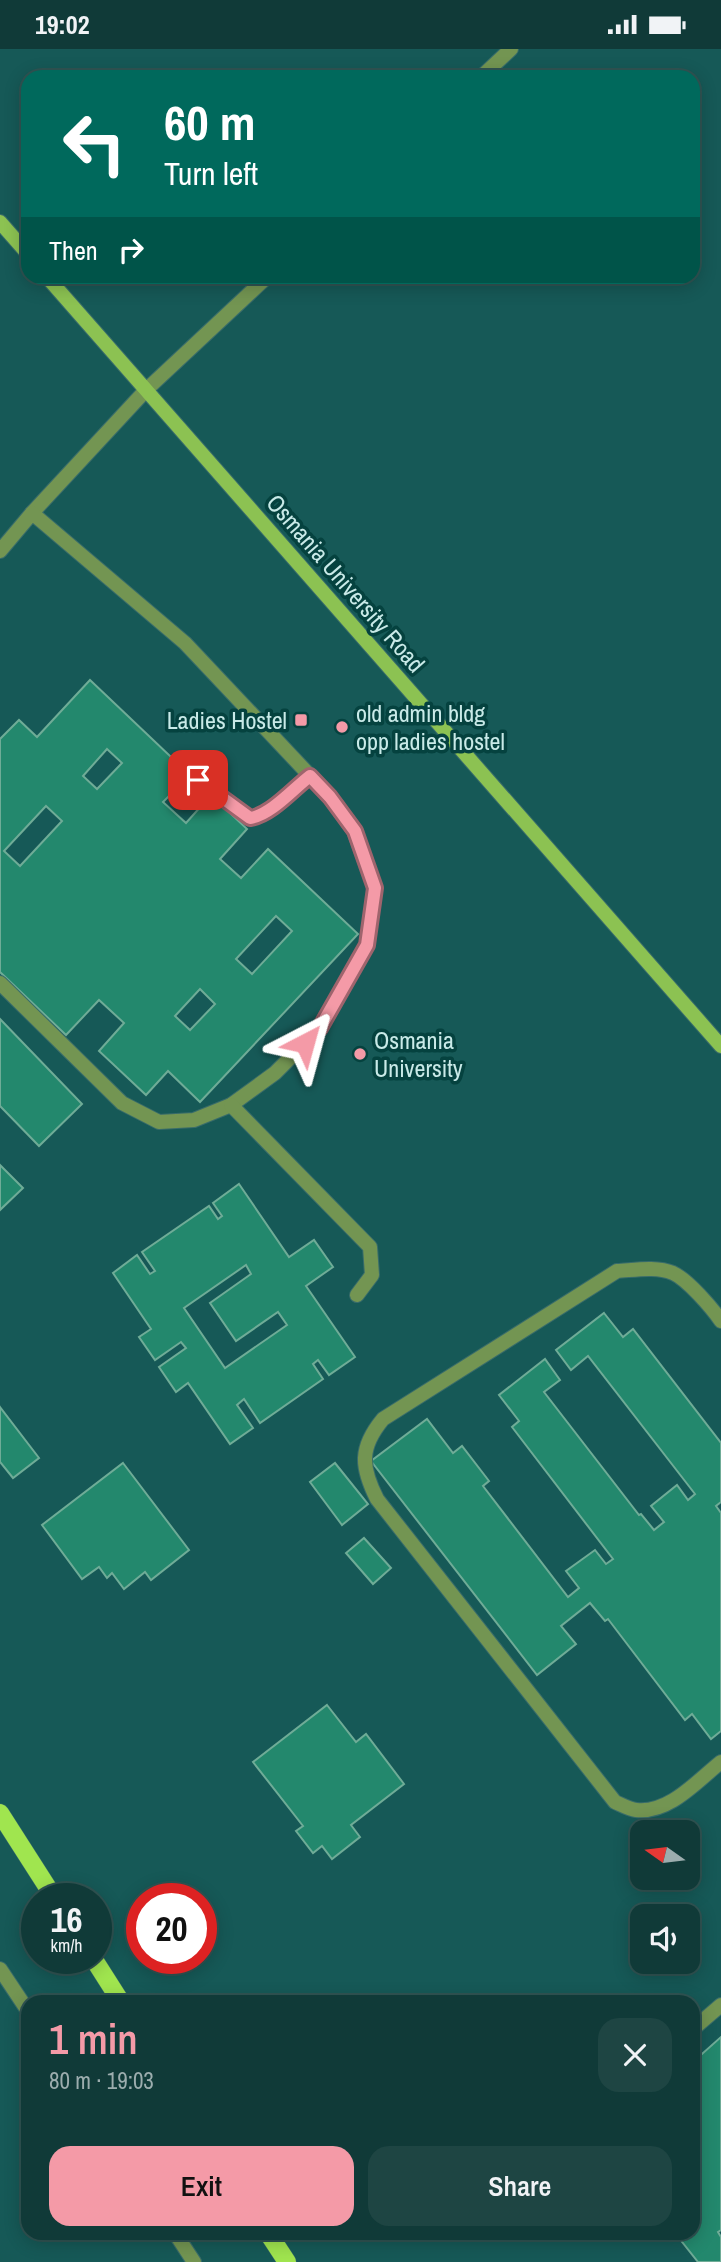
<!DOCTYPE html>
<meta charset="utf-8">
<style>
:root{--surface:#103a38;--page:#1e4543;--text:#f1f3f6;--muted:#9cadae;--line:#305453;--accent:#f49aa7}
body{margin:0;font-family:"Archivo Narrow",sans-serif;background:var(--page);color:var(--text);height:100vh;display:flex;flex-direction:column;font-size:26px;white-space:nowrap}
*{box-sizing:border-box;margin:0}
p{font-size:23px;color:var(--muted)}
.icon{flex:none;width:38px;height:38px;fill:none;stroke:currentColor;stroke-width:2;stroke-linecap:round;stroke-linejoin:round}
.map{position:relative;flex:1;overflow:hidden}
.side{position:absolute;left:21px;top:1946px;width:679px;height:245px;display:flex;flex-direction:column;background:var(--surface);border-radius:21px;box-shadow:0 4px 18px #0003,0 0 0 2px var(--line)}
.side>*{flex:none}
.hud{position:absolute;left:21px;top:21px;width:679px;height:214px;border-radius:21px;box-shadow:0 4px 18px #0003,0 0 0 2px var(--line);background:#00695c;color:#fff;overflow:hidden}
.needle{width:46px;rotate:284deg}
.buttons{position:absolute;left:630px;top:1771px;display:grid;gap:14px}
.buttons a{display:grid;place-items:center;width:70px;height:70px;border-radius:14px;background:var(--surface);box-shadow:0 4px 18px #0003,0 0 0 2px var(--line);font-size:35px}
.speed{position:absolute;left:21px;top:1834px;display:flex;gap:14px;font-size:35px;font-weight:700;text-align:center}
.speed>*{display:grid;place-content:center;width:91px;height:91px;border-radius:50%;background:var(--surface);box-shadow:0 4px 18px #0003,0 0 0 2px var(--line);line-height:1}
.speed small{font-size:18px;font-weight:400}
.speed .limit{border:10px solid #d22;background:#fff;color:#111}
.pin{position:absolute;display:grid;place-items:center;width:60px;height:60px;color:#fff;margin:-30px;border-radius:14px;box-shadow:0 4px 10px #0006}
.me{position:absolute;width:77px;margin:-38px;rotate:39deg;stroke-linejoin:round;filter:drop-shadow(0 0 5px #0008)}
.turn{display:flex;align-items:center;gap:24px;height:147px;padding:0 28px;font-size:32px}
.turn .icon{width:91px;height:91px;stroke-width:2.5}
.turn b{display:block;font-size:49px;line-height:60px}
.then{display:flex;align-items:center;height:66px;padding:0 28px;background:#0003;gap:14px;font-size:26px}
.round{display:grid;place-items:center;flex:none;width:74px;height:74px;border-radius:21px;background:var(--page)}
.overview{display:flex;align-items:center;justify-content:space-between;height:119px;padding:0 28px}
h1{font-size:42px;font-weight:600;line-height:52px;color:var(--accent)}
.primary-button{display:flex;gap:14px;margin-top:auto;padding:14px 28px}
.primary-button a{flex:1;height:80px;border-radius:21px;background:var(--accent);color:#111;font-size:28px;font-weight:600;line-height:80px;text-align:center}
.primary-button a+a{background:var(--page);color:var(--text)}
.status{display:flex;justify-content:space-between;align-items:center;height:49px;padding:0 35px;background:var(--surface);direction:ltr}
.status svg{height:19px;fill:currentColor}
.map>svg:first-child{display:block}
.built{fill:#165957;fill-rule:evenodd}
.building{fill:#23886d;stroke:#6fac97;stroke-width:2;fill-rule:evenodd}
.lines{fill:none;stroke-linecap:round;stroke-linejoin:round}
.service-casing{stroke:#396c6a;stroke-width:16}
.minor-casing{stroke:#396c6a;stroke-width:16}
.secondary-casing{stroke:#396c6a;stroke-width:16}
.primary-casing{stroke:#396c6a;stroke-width:19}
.service{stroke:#739552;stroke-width:14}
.minor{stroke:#739552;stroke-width:14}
.secondary{stroke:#8cc252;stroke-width:14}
.primary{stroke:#a0e54f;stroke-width:18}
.route-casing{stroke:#9f646d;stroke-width:18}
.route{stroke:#f49aa7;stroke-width:12}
.poi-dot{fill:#f49aa7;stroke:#05423f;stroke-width:2.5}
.labels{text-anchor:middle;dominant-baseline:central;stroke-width:7;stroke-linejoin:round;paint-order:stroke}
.street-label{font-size:24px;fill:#c9eae8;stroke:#05423f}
.poi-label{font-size:24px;fill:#c9eae8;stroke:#05423f;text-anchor:start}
</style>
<div class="status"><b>19:02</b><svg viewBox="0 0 49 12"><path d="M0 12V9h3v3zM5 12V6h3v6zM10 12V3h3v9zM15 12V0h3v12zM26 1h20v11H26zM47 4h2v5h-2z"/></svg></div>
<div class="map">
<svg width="721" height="2213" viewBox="0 0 721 2213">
<rect width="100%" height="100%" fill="#154d4a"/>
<path class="built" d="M0 0H721V2213H0ZM28 28H693V228H28ZM642 1783H688V1829H642ZM37 1850H96V1909H37ZM142 1850H201V1909H142ZM642 1867H688V1913H642ZM28 1953H693V2184H28Z"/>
<g class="building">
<path d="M90 631 190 726 163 753 186 774 211 746 247 780 220 810 241 829 268 800 358 885 200 1053 168 1022 146 1046 99 1002 124 974 99 951 66 986 0 923V690L19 671 37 688ZM107 700 122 714 97 740 83 727ZM46 757 62 772 20 817 4 802ZM276 867 292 882 252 925 236 910ZM200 940 215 955 190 981 175 967Z"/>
<path d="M0 970 82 1055 39 1097 0 1057Z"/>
<path d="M0 1116 23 1139 0 1161Z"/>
<path d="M239 1135 289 1208 314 1191 333 1218 306 1237 355 1308 329 1326 318 1311 313 1315 323 1330 260 1374 244 1350 237 1356 253 1379 230 1395 188 1334 176 1343 159 1318 186 1299 181 1293 155 1311 139 1288 151 1280 113 1224 137 1206 150 1225 155 1222 142 1203 209 1157 218 1170 222 1167 213 1154ZM246 1216 251 1225 210 1254 236 1292 278 1263 287 1276 225 1319 184 1259Z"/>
<path d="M604 1264 623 1288 633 1280 721 1394V1453L716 1457 721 1464V1682L711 1690 692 1665 685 1671 608 1570 605 1572 590 1554 561 1577 576 1595 537 1626 371 1412 427 1370 453 1404 462 1397 489 1432 483 1437 568 1548 579 1539 566 1522 595 1501 606 1515 613 1510 512 1378 519 1372 499 1346 545 1310 560 1331 544 1343 639 1466 641 1465 654 1481 664 1473 651 1457 677 1436 688 1451 695 1445 588 1307 571 1321 556 1301Z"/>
<path d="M0 1358 39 1409 13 1429 0 1413Z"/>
<path d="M123 1414 189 1501 151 1531 145 1523 124 1540 112 1524 107 1529 99 1518 82 1530 42 1476Z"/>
<path d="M335 1414 368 1455 342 1476 310 1433Z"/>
<path d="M364 1489 391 1519 373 1535 346 1504Z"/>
<path d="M327 1656 356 1693 366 1685 404 1735 351 1776 360 1788 332 1810 322 1797 313 1804 296 1782 303 1777 253 1713Z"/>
<path d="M721 1988V2181L718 2183 721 2188V2213H698L675 2184H693V2013Z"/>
</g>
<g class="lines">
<defs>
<g id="service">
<path d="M481 28 511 0"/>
<path d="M32 464 146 341 267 228"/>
<path d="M0 502 32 464 185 594 330 748 354 782 375 839 367 896 320 979 275 1024 231 1056 194 1071 159 1073 122 1054 0 934"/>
<path d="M198 731 250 769C271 766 293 740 310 727"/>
<path d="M231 1056 370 1198 372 1226 357 1246"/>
<path d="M721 1272C712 1259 688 1231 673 1224 656 1217 635 1221 617 1222L383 1370C359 1399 361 1418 377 1450L615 1753C622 1756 629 1760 636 1761 669 1765 697 1732 721 1713"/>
<path d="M693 1980 721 1956"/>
</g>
<g id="minor">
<path d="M0 1920 28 1962"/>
<path d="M175 2184 194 2213"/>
</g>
<g id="secondary">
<path d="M0 173 28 205"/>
<path d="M47 228 721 997"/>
</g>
<g id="primary">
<path d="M0 1764 55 1850"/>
<path d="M93 1909 121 1953"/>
<path d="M268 2184 287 2213"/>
</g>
</defs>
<use href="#service" class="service-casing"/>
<use href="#minor" class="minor-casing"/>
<use href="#secondary" class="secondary-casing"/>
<use href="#primary" class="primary-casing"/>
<use href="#service" class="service"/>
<use href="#minor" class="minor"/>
<use href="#secondary" class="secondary"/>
<use href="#primary" class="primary"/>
</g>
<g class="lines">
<defs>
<path id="route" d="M198 731 250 769C271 766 293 740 310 727L330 748 355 782 375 839 367 896 320 979 305 994"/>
</defs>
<use href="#route" class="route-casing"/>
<use href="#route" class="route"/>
</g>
<g class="poi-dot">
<rect x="294" y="664" width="14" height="14" rx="3.5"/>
<circle cx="342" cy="678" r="7"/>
<circle cx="360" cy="1005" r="7"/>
</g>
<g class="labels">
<g class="street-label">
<text transform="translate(346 534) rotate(49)">Osmania University Road</text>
</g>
<g class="poi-label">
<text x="356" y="664">old admin bldg<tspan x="356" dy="28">opp ladies hostel</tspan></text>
<text x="287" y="671" text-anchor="end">Ladies Hostel</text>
<text x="374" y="991">Osmania<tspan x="374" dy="28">University</tspan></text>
</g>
</g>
</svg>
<div class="buttons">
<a><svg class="needle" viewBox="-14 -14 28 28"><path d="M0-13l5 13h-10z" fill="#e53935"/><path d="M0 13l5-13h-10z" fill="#9cadae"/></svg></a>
<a><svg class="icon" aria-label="sound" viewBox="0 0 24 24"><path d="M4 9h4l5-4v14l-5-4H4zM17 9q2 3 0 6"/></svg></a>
</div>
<div class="speed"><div>16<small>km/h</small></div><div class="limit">20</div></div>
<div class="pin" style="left:198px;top:731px;background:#d93025"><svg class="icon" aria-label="arrive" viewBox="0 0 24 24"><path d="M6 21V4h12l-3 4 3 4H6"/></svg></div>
<svg class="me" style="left:305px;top:994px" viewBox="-20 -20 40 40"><path d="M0-17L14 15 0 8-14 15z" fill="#f49aa7" stroke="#fff" stroke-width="4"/></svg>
<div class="hud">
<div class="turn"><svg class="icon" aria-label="left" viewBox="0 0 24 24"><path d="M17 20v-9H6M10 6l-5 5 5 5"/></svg><div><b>60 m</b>Turn left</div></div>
<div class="then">Then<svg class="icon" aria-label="right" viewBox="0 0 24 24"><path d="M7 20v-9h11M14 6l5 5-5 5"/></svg></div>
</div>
<section class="side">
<div class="overview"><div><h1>1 min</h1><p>80 m · 19:03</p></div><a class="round"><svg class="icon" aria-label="close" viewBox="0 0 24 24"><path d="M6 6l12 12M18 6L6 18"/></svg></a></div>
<div class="primary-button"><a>Exit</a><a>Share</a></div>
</section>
</div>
